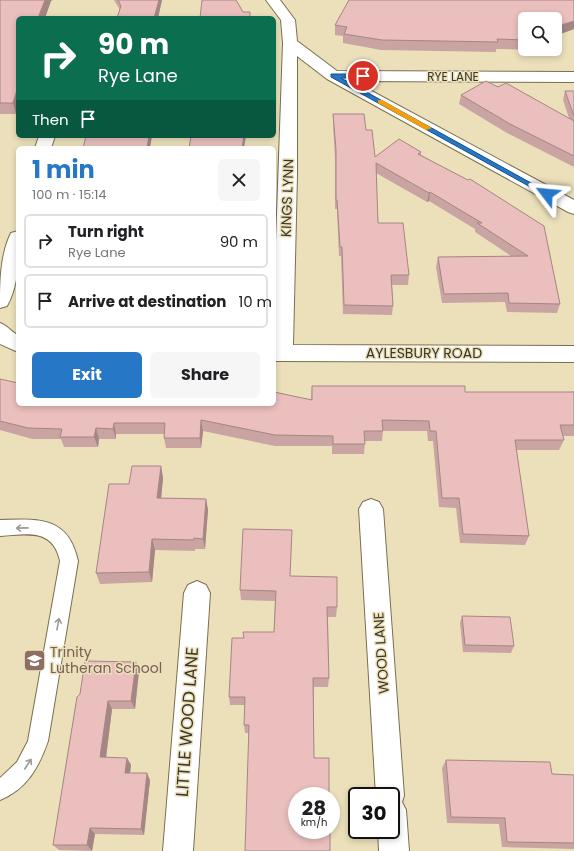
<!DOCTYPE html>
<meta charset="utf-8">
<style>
:root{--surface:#fff;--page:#f6f6f6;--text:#202124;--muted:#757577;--line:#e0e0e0;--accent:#2678c7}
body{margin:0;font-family:Poppins,sans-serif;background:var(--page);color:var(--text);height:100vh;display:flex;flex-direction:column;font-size:15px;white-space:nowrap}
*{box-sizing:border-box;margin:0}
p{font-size:13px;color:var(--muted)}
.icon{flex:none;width:22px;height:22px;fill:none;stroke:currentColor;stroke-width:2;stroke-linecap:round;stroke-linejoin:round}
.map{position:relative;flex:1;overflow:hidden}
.side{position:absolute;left:16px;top:146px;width:260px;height:260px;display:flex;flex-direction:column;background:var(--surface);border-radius:6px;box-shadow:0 2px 6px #0003}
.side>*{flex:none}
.hud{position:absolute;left:16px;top:16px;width:260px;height:122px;border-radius:6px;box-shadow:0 2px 6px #0003;background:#0b6e4f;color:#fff;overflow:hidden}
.buttons{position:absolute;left:518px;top:12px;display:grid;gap:8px}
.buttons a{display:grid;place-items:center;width:44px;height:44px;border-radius:6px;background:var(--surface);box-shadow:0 2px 6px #0003;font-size:20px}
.speed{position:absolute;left:288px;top:787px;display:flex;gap:8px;font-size:20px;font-weight:700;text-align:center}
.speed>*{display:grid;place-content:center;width:52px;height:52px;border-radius:50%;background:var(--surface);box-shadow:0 2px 6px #0003;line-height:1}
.speed small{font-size:10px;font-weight:400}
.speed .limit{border:2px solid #111;border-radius:6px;background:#fff;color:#111}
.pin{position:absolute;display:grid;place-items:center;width:34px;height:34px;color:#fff;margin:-17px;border:2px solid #fff;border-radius:50%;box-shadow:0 1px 4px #0007}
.me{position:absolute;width:44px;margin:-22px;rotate:299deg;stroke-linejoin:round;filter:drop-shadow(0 0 3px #0008)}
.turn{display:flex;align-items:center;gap:14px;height:84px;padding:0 16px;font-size:18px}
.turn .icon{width:52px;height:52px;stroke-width:2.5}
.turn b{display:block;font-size:28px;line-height:34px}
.then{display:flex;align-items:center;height:38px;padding:0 16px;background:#0003;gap:8px;font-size:15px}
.round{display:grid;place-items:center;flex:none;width:42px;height:42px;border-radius:6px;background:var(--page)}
.headline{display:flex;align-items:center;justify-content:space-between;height:68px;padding:0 16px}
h1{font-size:24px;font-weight:700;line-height:30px;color:var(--accent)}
.button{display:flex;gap:8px;margin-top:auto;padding:8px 16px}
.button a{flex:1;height:46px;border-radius:6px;background:var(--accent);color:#fff;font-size:16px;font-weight:700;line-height:46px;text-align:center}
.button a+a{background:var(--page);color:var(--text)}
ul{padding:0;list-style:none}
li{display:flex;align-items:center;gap:12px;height:54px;margin:0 8px 6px;padding:0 8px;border:2px solid var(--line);border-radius:6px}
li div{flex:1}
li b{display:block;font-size:15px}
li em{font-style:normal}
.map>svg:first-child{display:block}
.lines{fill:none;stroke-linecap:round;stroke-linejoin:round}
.lane-casing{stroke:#7a6f4e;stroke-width:2}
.street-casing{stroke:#7a6f4e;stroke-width:2}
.lane{fill:#fff;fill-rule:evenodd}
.street{fill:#fff;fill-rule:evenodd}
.wall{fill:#c9a4a3}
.shaded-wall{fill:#a48684}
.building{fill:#eabfbd;stroke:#a48684}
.oneway{stroke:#9d9a94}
.route{fill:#2678c7;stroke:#194e81}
.slow{fill:#f59e0b}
.labels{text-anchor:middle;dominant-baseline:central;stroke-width:3;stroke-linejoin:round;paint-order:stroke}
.far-street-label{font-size:12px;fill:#3b3628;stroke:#ece0bb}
.street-label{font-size:14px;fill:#3b3628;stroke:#ece0bb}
.education-label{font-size:14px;fill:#785e54;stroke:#ece0bb;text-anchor:start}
.near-street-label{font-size:17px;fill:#3b3628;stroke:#ece0bb}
</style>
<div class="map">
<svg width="574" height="851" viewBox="0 0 574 851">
<rect width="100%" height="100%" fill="#ece0bb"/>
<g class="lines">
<defs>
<path id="lane" d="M0 520C39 519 68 516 78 561L48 741C39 767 27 789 0 800V778L17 762 28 741 60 561C53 528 27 534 0 536Z"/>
<g id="street">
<path d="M266 0H280L295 20 297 41 337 71 574 72V82L353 81 574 200V214L568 212 327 79 297 56V175L293 345 574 346V362L274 361V299L283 43 281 20Z"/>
<path d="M39 136H55L51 148H35Z"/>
<path d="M18 231C18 256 20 283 7 306L0 308C0 283 0 255 11 233Z"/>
<path d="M0 323C8 326 11 332 18 335V352L0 344Z"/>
<path d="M371 499 379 502 383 509 404 796 402 802 406 810 409 851H379L378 830H391V796H376L359 509 363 502Z"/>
<path d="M197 581 206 585 210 593 193 851H163L184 593 188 585Z"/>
</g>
</defs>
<use href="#lane" class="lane-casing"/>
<use href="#street" class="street-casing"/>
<use href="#lane" class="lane"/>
<use href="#street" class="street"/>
</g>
<g class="wall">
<path d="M0 0 51 1 45 18H18L16 114H0Z"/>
<path d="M114 0H162L158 18 120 10Z"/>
<path d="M349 0H574V29L555 36V19H525V49H544V50L496 49V52L381 50 343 43V36L335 35V25Z"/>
<path d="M498 87 569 118 563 100 565 91H574V167L507 133 459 104 461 95Z"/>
<path d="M333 114 366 130 375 157 421 152V155L544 226 560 304 557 313 507 312 505 302 442 303 436 267 438 257 511 256 475 232V229L429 201 427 202 376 173 378 223 409 275 408 285H392L393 306 392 315 343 314 341 256H339L337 209H335V159L333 124Z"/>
<path d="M0 379 18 404 311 400 312 386 465 392H573L574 391V436H563L564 440 559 450H516L529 536 525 545 460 543 456 508 439 507 433 441H428L427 431H383L382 441H365L364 454H332V446H275L203 431 201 448H166L164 438V434H116V439H99L98 447H64L61 439H32L0 430Z"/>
<path d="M161 466 163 478 161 498 206 499 208 510 205 549H195V551L155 550 152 582 100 584 96 573 129 484Z"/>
<path d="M291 576 337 607 336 617H328L329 678 328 687H314V758L329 796 249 733H245L244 725 245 705H230L229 697 244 638 274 632 275 601 241 600 240 590Z"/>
<path d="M462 616 514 646 511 653 463 652 460 623Z"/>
<path d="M139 671 135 709H112L106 758H127L131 765 130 773 150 780 144 835 95 834 92 851 59 850 53 845 77 697Z"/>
<path d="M446 760 552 774 574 775V849L502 847 499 824 447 823 442 768Z"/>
</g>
<g class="shaded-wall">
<path d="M45 0H53L51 1 45 18H38Z"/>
<path d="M159 0H162L158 18H154Z"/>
<path d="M574 21V29L555 36V27Z"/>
<path d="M18 87V108L16 114 13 103Z"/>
<path d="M149 136H152L150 148H147Z"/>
<path d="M244 136H246L244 148H242Z"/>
<path d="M430 192 429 201 427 202 429 193Z"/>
<path d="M201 420 203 431 201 448 200 438Z"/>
<path d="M114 423 116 434V439L113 429Z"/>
<path d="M96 428 99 439 98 447 94 437Z"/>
<path d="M161 466 163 478 160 510 157 498Z"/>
<path d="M206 499 208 510 205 549 203 539Z"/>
<path d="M152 539 155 550 152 582 149 572Z"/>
<path d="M136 662 139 671 135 709 131 701Z"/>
<path d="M108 701 112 709 105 765 100 757Z"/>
<path d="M127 758 131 765 129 780 125 773Z"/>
<path d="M147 773 150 780 144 835 141 829Z"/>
<path d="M90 828 95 834 92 851 87 845Z"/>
</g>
<g class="building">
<path d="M0 0H45L38 18H18V87L13 103H0Z"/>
<path d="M118 0H159L154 18H117L121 6Z"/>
<path d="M202 0H236L243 12H250V18H200Z"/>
<path d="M349 0H574V21L555 27V19H525V40L497 39 498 42 382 40 344 34 347 27 335 25Z"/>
<path d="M486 81 498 87 506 83 574 121V156L510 124 461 95Z"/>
<path d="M565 91H574V116Z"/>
<path d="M333 114H364L366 130H372L375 157 399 139 421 152 418 154 468 180 470 179 544 226 560 304 509 303 508 293 444 294 438 257 528 256 477 223H482L430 192 429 193 376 163 378 223H403L409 275H391L393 306 344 305 342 247H340L337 200H336V150Z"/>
<path d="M86 136H149L147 148H83Z"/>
<path d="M191 136H244L242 148H189Z"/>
<path d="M0 379 18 383V404H274V392L312 400V386H465V392H574V391V425H560L564 440H515L529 536 463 534 459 498H442L436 431H430L429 421 382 420 383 431H364L365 444H333V436L275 435 201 420 200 438H164L165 423H114L113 429 96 428 94 437H60L62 429 28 428 0 421Z"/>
<path d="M132 466H161L157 498 206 499 203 539 194 538 193 540 152 539 149 572 96 573 109 484H129Z"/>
<path d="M243 529 292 530 290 576 337 577V607H327L329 678H313L314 758H329V796H297V830H330V851H245L249 725H244L245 697H229L232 638H244L243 632H274L276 591 240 590Z"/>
<path d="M462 616 510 617 514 646 465 645Z"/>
<path d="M85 661 136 662 131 701H108L100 757 127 758 125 773H147L141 829 90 828 87 845H53L77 697 80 694Z"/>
<path d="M446 760 550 762 552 774 574 775V843L507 842 505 818 451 817Z"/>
</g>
<defs><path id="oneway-shaft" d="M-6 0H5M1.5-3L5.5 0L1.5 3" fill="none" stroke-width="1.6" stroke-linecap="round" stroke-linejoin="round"/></defs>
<g class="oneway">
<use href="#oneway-shaft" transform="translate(22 528) rotate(179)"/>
<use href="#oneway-shaft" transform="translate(58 624) rotate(-80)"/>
<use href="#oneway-shaft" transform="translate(28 764) rotate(-57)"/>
</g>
<path class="route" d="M331 74H365V77L363 78H341L551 194 550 195H545L331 77Z"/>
<path class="slow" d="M378 100H382L432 128 426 130 378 103Z"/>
<defs>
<symbol id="school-square" viewBox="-11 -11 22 22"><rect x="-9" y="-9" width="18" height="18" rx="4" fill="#8d6e63" stroke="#ece0bb"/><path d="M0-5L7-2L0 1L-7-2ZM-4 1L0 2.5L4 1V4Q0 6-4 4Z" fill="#fff"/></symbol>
</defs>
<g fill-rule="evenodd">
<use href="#school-square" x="22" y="648" width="25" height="25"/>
</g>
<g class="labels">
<g class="far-street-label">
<text x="453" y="76">RYE LANE</text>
</g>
<g class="street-label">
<text transform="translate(287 198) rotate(-88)">KINGS LYNN</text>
<text x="424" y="353">AYLESBURY ROAD</text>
<text transform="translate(381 653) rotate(-94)">WOOD LANE</text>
</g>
<g class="education-label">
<text x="50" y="652">Trinity<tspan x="50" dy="16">Lutheran School</tspan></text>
</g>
<g class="near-street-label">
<text transform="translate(187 722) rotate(-86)">LITTLE WOOD LANE</text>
</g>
</g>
</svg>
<div class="buttons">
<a><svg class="icon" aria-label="search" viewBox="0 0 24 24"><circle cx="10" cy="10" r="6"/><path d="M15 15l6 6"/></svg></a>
</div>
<div class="speed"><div>28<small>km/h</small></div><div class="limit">30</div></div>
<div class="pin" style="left:363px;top:76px;background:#d93025"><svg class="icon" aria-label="arrive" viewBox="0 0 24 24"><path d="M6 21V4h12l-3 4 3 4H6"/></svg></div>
<svg class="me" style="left:547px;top:194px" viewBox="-20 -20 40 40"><path d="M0-17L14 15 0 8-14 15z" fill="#2678c7" stroke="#fff" stroke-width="4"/></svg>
<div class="hud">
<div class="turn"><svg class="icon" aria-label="right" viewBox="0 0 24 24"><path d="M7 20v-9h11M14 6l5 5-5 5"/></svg><div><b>90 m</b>Rye Lane</div></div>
<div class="then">Then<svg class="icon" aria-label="arrive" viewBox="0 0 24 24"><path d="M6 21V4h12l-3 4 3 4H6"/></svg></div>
</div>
<section class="side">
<div class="headline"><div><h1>1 min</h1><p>100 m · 15:14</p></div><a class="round"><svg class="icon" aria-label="close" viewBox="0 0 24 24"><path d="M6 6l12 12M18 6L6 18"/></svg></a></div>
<ul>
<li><svg class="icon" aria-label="right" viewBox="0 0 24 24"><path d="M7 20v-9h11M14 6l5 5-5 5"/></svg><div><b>Turn right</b><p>Rye Lane</p></div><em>90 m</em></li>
<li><svg class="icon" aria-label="arrive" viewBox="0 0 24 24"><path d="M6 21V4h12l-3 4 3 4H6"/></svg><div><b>Arrive at destination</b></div><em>10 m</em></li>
</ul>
<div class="button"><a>Exit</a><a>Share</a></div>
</section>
</div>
